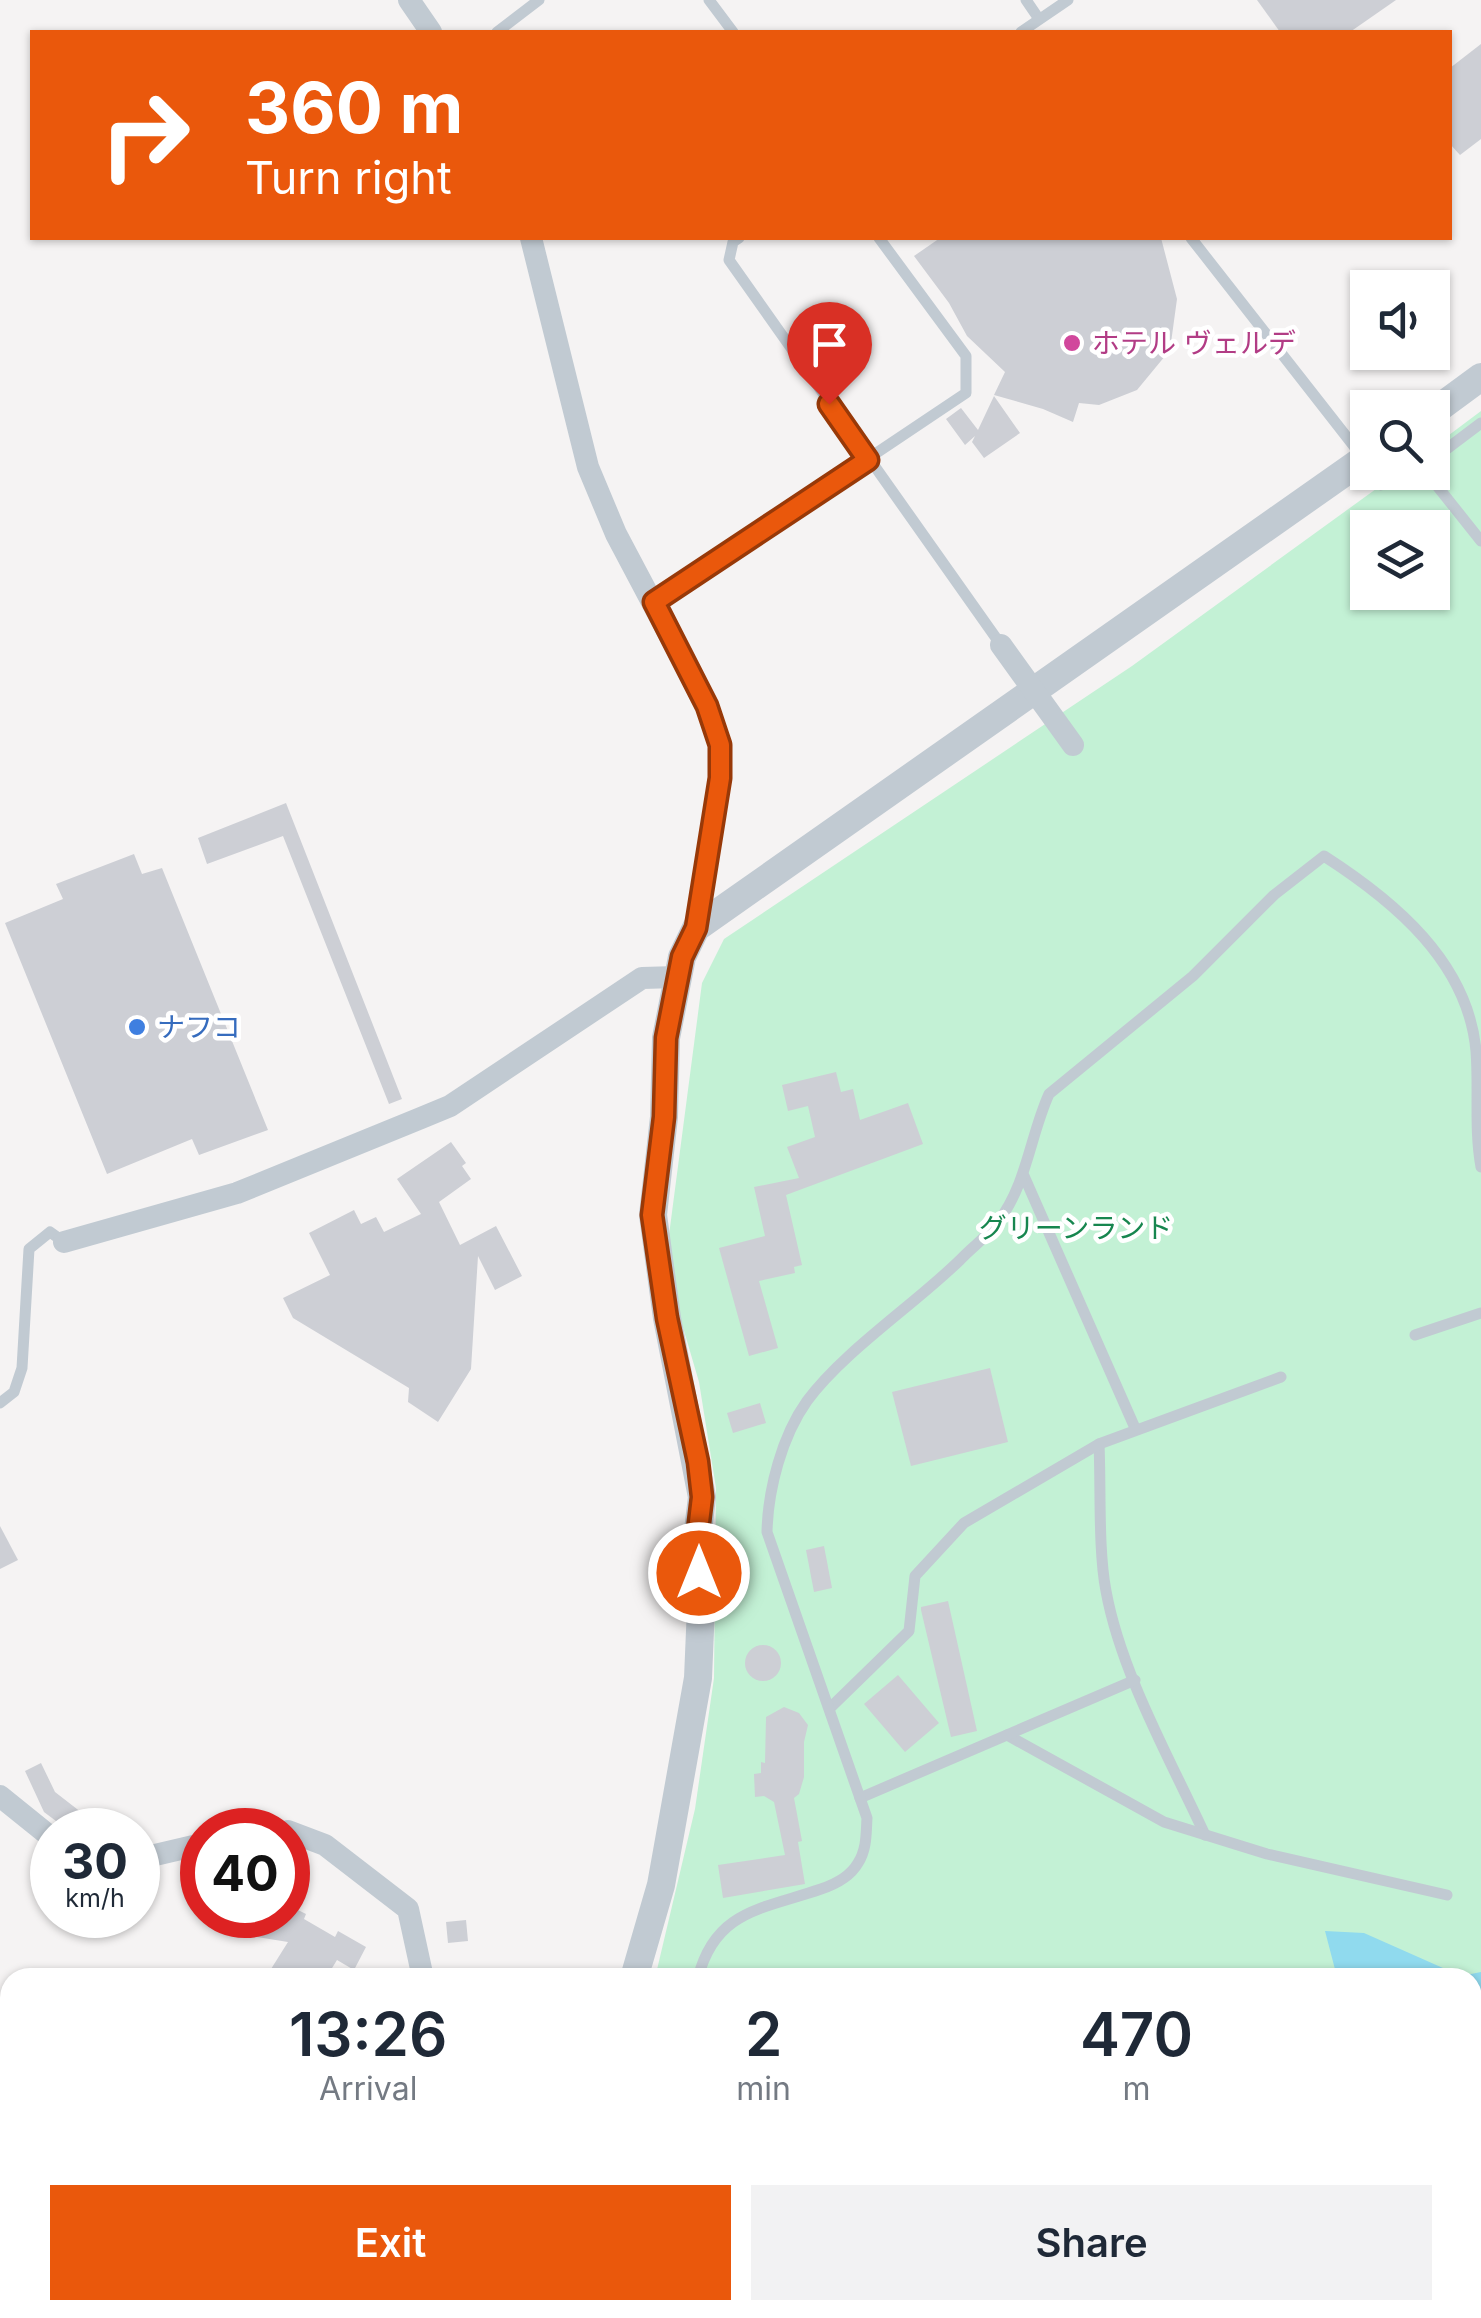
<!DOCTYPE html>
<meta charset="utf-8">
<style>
:root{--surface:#fff;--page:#f2f2f3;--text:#1f2937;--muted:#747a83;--accent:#ea580c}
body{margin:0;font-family:Inter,"Noto Sans JP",sans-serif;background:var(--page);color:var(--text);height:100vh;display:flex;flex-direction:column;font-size:38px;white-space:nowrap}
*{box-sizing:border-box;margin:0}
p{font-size:32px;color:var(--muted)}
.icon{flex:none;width:55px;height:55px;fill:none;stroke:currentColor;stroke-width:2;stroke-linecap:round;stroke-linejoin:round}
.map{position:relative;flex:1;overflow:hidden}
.details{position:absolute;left:0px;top:1968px;width:1482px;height:352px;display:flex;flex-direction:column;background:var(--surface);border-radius:30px 30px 0 0;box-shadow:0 2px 8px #0004}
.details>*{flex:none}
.top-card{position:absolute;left:30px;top:30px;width:1422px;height:210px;border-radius:0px;box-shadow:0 2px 8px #0004;background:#ea580c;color:#fff;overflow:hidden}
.controls{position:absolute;left:1350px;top:270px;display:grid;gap:20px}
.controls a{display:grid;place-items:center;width:100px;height:100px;border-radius:0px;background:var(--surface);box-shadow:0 2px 8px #0004;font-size:50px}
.speed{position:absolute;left:30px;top:1808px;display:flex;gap:20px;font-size:50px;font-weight:700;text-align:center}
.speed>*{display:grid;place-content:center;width:130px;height:130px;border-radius:50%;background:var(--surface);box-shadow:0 2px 8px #0004;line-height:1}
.speed small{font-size:25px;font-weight:400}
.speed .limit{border:15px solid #d22;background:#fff;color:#111}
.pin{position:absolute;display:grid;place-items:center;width:85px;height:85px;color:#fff;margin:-102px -42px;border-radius:50% 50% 50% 0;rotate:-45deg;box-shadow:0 0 10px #0007}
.pin .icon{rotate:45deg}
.me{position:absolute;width:110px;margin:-55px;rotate:0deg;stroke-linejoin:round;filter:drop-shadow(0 0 8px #0008)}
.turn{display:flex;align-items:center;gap:35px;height:210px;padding:0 50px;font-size:45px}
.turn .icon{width:130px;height:130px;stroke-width:2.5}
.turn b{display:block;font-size:70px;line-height:85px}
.eta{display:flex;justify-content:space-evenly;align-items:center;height:170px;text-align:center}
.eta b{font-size:60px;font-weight:600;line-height:70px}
.cta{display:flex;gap:20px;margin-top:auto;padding:20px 50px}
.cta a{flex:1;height:115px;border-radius:0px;background:var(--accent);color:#fff;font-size:40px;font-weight:600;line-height:115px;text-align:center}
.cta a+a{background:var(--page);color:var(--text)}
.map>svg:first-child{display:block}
.green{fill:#c3f1d5;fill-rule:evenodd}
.water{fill:#90daee}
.building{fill:#cdcfd5}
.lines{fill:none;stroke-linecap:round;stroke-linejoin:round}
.service{stroke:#c1cad2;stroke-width:11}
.minor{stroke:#c1cad2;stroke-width:22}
.tertiary{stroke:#c1cad2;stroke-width:28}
.minor-bridge{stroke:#c1cad2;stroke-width:22}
.route-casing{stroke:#983908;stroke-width:25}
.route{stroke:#ea580c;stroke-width:18}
.hotel-dot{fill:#d1479c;stroke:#fff;stroke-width:4}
.shop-dot{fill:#3f7fe0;stroke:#fff;stroke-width:4}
.labels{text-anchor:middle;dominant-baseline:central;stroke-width:9;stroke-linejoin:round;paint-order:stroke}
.hotel-label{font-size:28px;fill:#b23c85;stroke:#fff;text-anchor:start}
.shop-label{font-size:28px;fill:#366cbe;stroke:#fff;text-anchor:start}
.park-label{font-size:28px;fill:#17864f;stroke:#fff}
</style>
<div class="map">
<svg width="1481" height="2318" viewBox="0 0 1481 2318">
<rect width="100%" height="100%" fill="#f5f3f3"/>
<path class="green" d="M1481 411V2318H797L789 2310H1472V1978H655L695 1809 714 1678 716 1488 699 1382 675 1300 669 1235 702 983 724 939 1132 666 1398 473 1432 472 1433 447ZM1368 528H1432V592H1368Z"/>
<path class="water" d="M1325 1931 1364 1933 1461 1976 1481 1972V2202L1472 2193V1978L1337 1977Z"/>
<g class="building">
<path d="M1257 0H1396L1350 32H1280Z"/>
<path d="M1481 44V139L1460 155 1450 144V68Z"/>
<path d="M940 238H1161L1177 299 1170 350 1137 390 1099 405 1079 403 1073 422 1043 409 994 395 1005 372 967 336 949 303 914 256Z"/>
<path d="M994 396 1020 433 984 458 972 442 975 436 965 445 946 419 961 408 978 430Z"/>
<path d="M286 803 402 1099 389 1104 283 836 207 864 198 838Z"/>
<path d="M134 854 142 874 162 868 268 1130 199 1155 192 1139 107 1174 5 923 63 899 56 884Z"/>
<path d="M836 1072 841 1092 853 1089 860 1120 908 1103 923 1144 786 1195 802 1265 794 1267 795 1273 759 1281 778 1348 749 1356 719 1248 765 1236 754 1187 799 1178 787 1147 815 1137 808 1106 788 1111 782 1085Z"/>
<path d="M451 1142 466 1163 462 1166 471 1179 439 1202 460 1245 496 1226 522 1276 495 1290 478 1256 471 1369 438 1422 408 1402 409 1388 293 1318 283 1298 330 1275 309 1233 354 1210 361 1224 376 1217 384 1232 421 1214 397 1179Z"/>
<path d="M990 1368 1008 1442 911 1466 892 1392Z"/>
<path d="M760 1403 766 1423 733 1433 727 1413Z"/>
<path d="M0 1526 18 1560 0 1569Z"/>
<path d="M824 1546 832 1588 814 1592 806 1550Z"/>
<path d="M948 1601 977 1731 951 1737 921 1610V1607Z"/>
<circle cx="763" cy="1663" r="18"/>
<path d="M898 1675 939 1723 905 1752 864 1704Z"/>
<path d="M784 1707 799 1713 808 1725 804 1742V1777L799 1794 794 1798 802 1841 798 1842 805 1884 723 1898 718 1865 785 1855 774 1802 764 1796 755 1797 754 1774 761 1773V1762L765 1763 766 1717Z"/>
<path d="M41 1763 55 1792 104 1830H68L44 1812 25 1771Z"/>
<path d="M288 1905 306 1914 304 1919 335 1937 338 1931 366 1947 354 1970 337 1960 326 1978H284L271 1969 288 1942 215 1930 218 1915 278 1923 282 1915H288Z"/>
<path d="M466 1920 468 1941 448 1943 446 1922Z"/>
</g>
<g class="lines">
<g class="service">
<path d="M709 0 733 32"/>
<path d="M1026 0 1039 19"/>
<path d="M497 32 539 0"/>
<path d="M1021 32 1068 0"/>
<path d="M739 238 733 242 729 260 1001 645"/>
<path d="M1191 238 1364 459"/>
<path d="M1432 460 1481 423"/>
<path d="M1370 472 1381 485 1413 472"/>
<path d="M1426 472 1481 541"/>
<path d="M654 602 966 393V356L879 238"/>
<path d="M1024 1176 1135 1428"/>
<path d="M1415 1335 1481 1313"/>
<path d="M0 1403 14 1392 22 1368 29 1249 50 1232 64 1242"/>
<path d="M1099 1444C1101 1488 1098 1549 1106 1591 1121 1673 1170 1759 1205 1835"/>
<path d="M830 1708 909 1631 915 1576 964 1523 1099 1444 1281 1377"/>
<path d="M1007 1735 1164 1822 1267 1854 1447 1895"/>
<path d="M860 1798 1135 1680"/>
<path d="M698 1978C715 1910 763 1909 821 1889 836 1884 850 1877 858 1863 867 1849 866 1833 867 1818L767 1532C768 1489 782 1436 807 1401 844 1351 914 1305 960 1260 972 1247 988 1236 998 1222 1027 1184 1030 1136 1049 1094L1193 976 1274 895 1324 856C1394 901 1468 962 1476 1051 1479 1089 1474 1129 1481 1167"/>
<path d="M789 2310 797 2318"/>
<path d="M1205 2310 1239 2318"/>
</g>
<g class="minor">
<path d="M409 0 431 32"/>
<path d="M531 238 588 467 616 534 707 706 720 745V778L696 928"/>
<path d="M64 1242 237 1193 421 1118 450 1106 642 978 677 977"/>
<path d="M0 1796 52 1838"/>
<path d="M288 1831 325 1845 408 1909 423 1978"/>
<path d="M138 1859 202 1844"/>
<path d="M0 2298H10"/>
<path d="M209 2310 226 2318"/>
</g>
<g class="tertiary">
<path d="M1432 413 1481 377"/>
<path d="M634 1978 661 1885 698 1678 701 1607 697 1539 702 1497 667 1318 653 1215 664 1117 666 1038 682 957 696 928 1368 456"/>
<path d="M383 2318 398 2310"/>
</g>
<path class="minor-bridge" d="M1001 645 1073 745"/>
</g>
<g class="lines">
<defs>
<path id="route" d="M699 1573 697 1539 702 1497 698 1462 667 1318 652 1215 664 1117 666 1038 682 957 696 928 720 778V745L707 706 654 602 868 460 829 404"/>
</defs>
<use href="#route" class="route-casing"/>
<use href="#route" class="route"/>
</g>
<circle class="hotel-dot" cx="1072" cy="343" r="10"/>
<circle class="shop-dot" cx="137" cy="1027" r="10"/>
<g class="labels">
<g class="hotel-label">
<text x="1092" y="343">ホテル ヴェルデ</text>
</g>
<g class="shop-label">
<text x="157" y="1027">ナフコ</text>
</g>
<g class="park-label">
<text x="1076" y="1228">グリーンランド</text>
</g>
</g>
</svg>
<div class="controls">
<a><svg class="icon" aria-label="sound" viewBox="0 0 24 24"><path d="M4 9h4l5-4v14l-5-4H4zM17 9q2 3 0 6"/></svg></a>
<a><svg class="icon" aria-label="search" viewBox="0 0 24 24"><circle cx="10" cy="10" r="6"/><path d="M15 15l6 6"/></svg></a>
<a><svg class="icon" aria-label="layers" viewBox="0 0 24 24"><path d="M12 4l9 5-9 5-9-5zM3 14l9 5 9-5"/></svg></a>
</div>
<div class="speed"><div>30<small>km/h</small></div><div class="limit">40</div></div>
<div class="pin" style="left:829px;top:404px;background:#d93025"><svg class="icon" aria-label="arrive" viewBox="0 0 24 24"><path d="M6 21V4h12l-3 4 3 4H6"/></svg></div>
<svg class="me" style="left:699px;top:1573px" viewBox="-20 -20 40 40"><circle r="17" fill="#ea580c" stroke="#fff" stroke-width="3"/><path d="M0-11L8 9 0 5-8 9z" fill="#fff"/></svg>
<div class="top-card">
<div class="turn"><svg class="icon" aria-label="right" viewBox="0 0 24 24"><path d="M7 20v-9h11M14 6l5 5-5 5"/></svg><div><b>360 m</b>Turn right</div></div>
</div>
<section class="details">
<div class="eta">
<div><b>13:26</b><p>Arrival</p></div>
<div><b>2</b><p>min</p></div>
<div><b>470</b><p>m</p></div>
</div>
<div class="cta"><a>Exit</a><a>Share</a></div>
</section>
</div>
